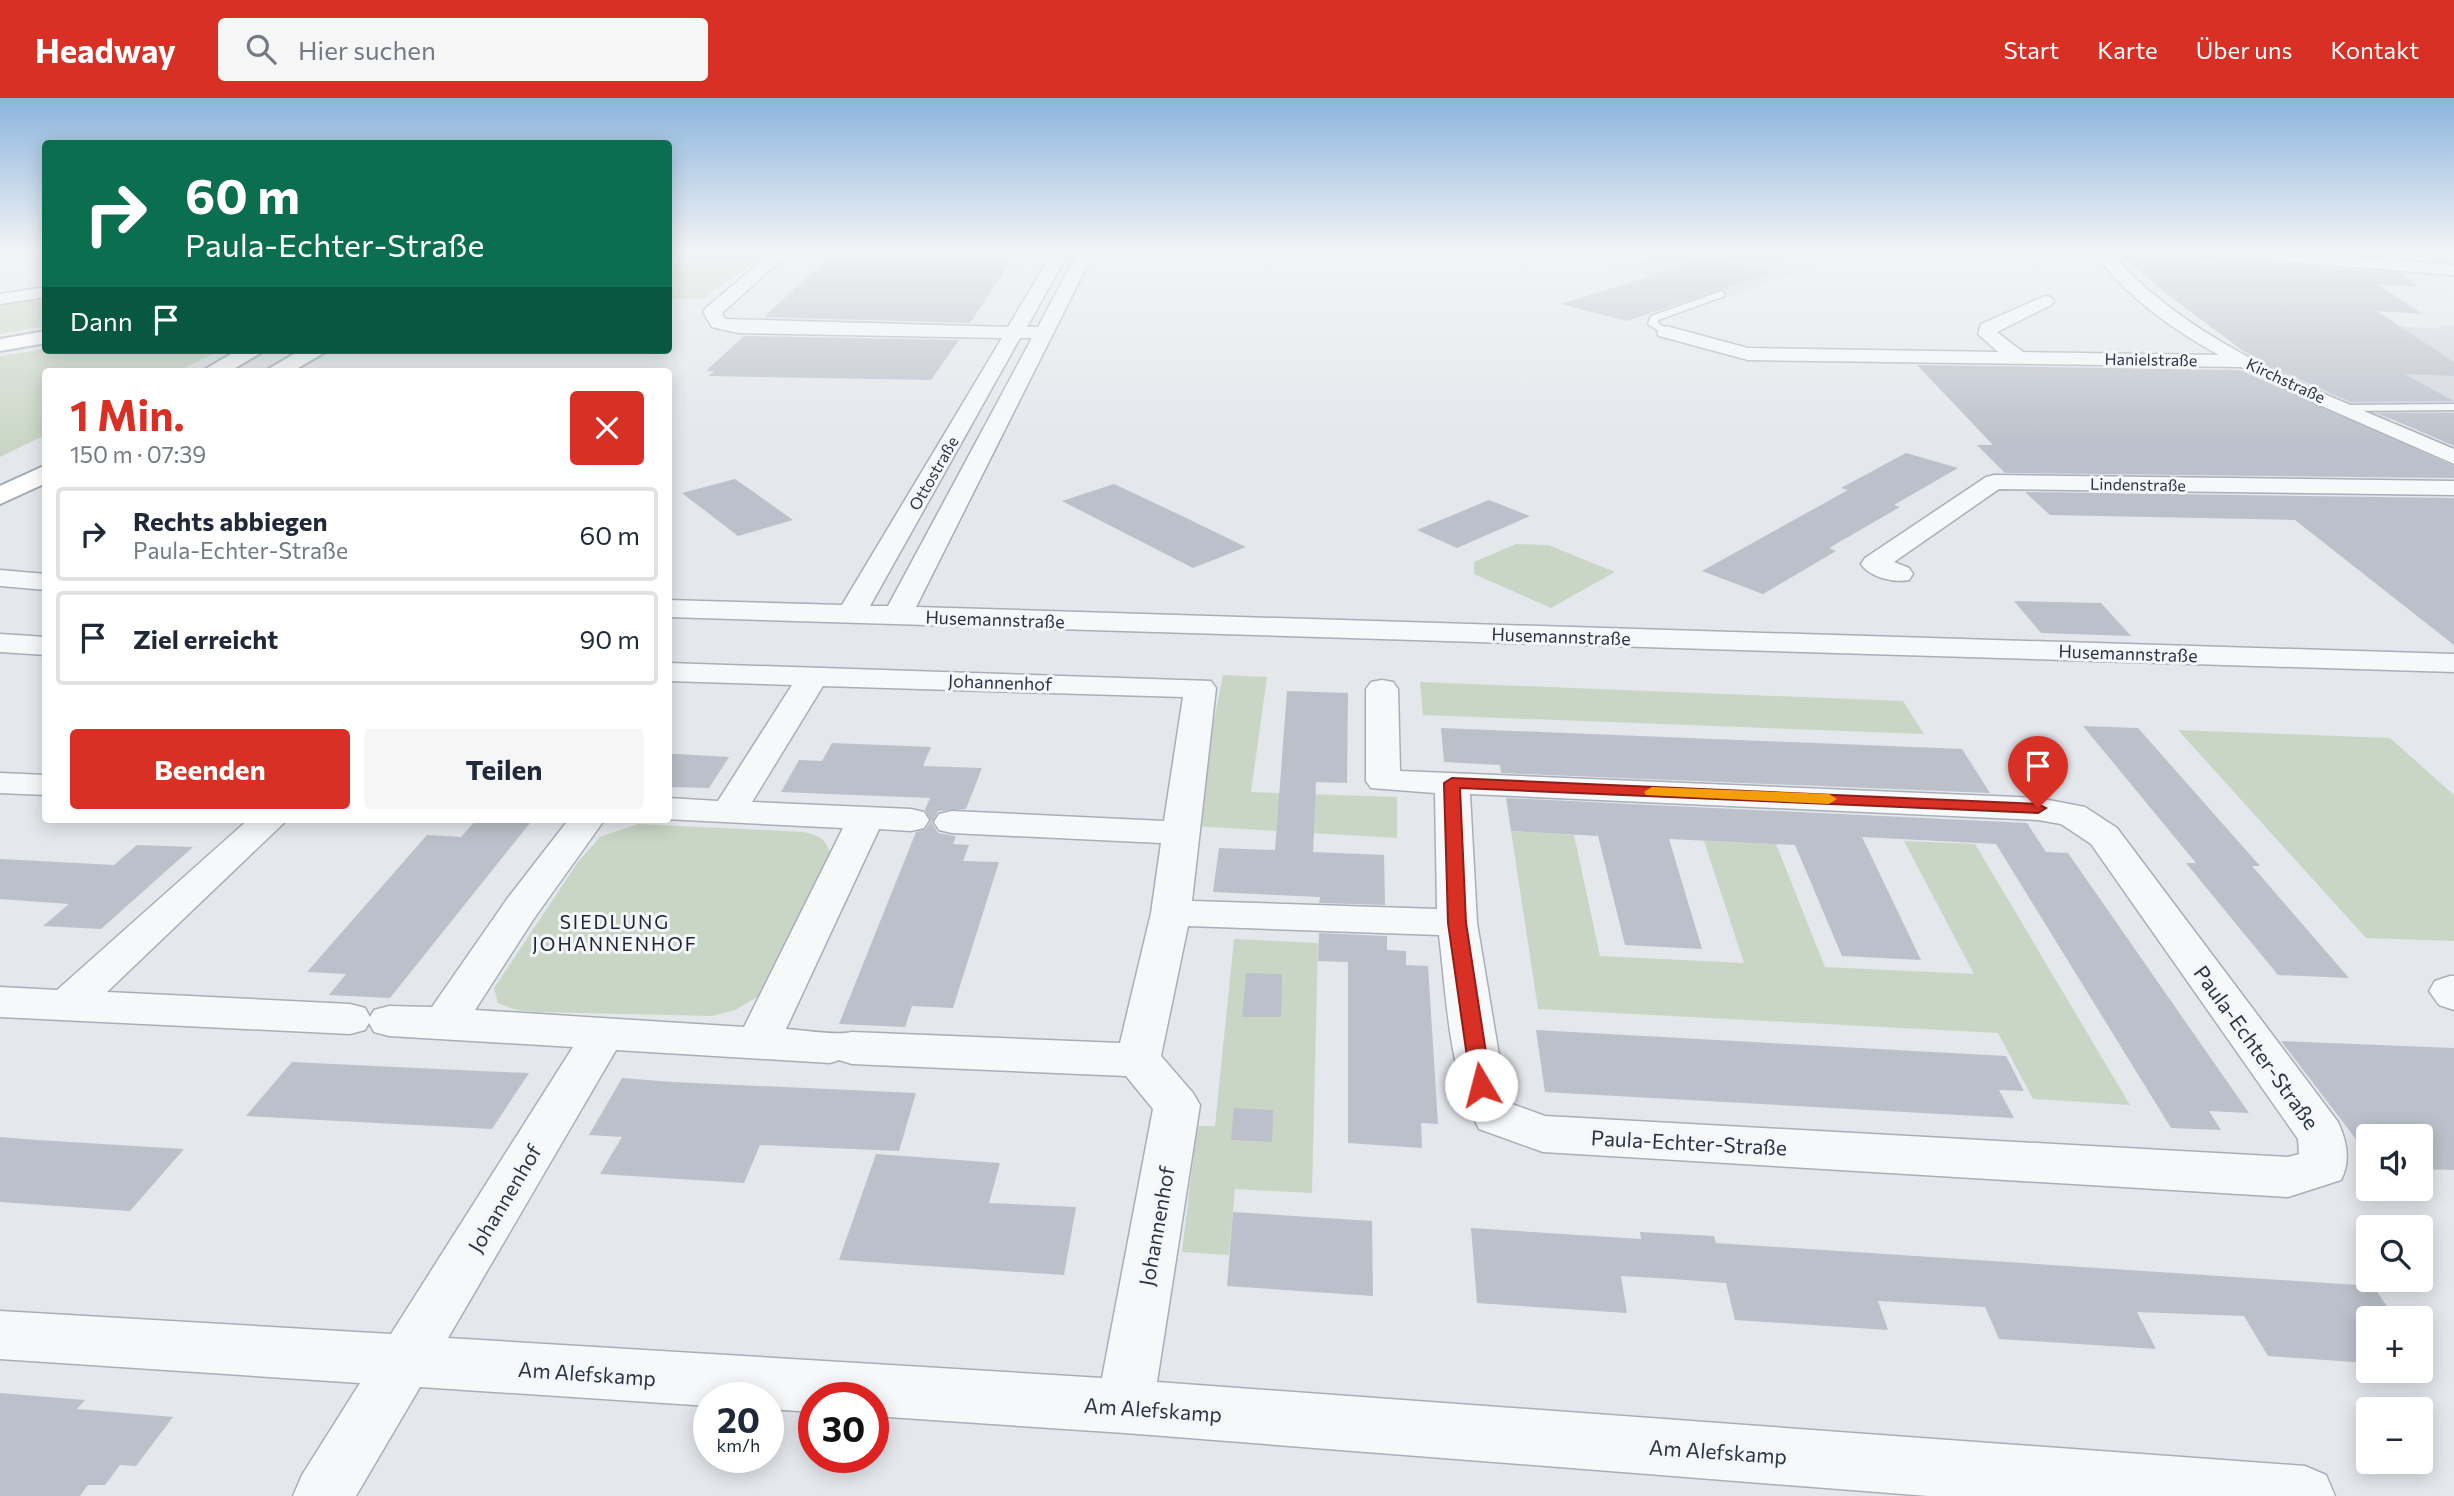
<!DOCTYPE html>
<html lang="de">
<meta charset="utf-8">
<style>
:root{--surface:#fff;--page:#f6f6f7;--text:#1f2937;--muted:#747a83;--line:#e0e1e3;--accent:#d93025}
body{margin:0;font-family:Commissioner,sans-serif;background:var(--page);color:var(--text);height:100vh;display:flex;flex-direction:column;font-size:26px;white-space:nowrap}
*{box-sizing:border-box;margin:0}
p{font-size:23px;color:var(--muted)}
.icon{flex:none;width:38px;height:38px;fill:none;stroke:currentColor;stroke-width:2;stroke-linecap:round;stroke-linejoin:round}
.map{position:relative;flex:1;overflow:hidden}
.details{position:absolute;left:42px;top:270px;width:630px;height:455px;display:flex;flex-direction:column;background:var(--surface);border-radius:7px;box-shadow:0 4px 18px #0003}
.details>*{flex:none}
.guide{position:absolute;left:42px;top:42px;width:630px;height:214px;border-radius:7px;box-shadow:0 4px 18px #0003;background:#0b6e4f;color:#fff;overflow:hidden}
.tools{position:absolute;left:2356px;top:1026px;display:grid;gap:14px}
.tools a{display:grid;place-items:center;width:77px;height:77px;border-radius:7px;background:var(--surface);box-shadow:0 4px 18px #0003;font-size:35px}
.speed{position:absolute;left:693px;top:1284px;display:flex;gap:14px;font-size:35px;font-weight:700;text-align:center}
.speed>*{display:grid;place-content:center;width:91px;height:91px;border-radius:50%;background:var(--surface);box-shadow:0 4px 18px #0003;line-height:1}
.speed small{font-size:18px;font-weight:400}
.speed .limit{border:10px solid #d22;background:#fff;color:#111}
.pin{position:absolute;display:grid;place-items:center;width:60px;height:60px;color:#fff;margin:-72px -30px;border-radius:50% 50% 50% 0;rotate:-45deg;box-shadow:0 0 7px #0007}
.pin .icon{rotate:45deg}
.me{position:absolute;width:77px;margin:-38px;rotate:352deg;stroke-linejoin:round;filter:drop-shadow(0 0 5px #0008)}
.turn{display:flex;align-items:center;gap:24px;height:147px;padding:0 28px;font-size:32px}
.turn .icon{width:91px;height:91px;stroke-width:2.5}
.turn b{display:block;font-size:49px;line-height:60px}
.then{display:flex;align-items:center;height:66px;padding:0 28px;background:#0003;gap:14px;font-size:26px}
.round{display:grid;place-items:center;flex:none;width:74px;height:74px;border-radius:7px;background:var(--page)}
.overview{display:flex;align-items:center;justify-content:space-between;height:119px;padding:0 28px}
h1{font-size:42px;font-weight:700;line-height:52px;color:var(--accent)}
.cta{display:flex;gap:14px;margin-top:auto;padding:14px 28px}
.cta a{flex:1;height:80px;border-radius:7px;background:var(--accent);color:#fff;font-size:28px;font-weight:700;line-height:80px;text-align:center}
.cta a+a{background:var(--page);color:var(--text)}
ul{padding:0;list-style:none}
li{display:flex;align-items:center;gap:21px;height:94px;margin:0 14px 10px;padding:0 14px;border:4px solid var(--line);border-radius:7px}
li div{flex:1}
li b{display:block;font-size:26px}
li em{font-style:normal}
header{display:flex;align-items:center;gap:42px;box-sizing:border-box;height:98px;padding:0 35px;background:var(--accent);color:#fff}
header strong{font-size:33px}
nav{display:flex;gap:38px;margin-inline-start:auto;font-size:24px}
.search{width:490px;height:63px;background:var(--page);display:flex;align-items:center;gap:18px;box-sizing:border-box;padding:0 24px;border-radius:7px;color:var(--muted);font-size:26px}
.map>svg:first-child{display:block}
.built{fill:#d2d6de}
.green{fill:#c9d6c5}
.building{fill:#bbc0ca}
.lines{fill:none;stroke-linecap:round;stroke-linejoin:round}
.service-casing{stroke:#a9aeb7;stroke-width:3}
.minor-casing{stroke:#a9aeb7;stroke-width:3}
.secondary-casing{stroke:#a9aeb7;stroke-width:4}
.primary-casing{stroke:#a3abb8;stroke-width:4}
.service{fill:#f7f8fa;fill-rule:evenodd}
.minor{fill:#f7f8fa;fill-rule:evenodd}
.secondary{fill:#fff;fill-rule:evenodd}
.primary{fill:#fff;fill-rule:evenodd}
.route{fill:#d93025;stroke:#8d1f18;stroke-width:2}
.slow{fill:#f59e0b}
.labels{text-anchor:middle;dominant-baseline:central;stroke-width:6;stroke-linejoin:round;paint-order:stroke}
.far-street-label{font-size:16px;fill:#2b3445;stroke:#f4f6f9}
.street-label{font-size:18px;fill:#2b3445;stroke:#f4f6f9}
.neighbourhood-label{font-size:19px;letter-spacing:2px;fill:#1d2536;stroke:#f4f6f9}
.near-street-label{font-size:21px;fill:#2b3445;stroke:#f4f6f9}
</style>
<header>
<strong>Headway</strong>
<div class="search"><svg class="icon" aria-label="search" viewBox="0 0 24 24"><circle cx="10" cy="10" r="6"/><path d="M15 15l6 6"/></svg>Hier suchen</div>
<nav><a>Start</a><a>Karte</a><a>Über uns</a><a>Kontakt</a></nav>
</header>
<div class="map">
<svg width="2454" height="1398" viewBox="0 0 2454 1398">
<rect width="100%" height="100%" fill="#e4e7ec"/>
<g class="built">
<path d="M1687 152H1740L1814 168 1731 198 1611 169Z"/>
<path d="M2346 225 2443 231 2439 227 2454 228V322L2385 321 2257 264 2210 228 2291 232Z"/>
</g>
<g class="green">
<path d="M669 152H773L702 201H669Z"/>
<path d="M874 152H1008L1004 160 869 159Z"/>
<path d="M45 197V228L0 236V204Z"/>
<path d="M45 251 46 252H221L178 273H46L45 337 0 359V258Z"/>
<path d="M1516 446 1548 447 1615 474 1551 510 1474 476V464Z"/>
<path d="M1223 577 1267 579 1251 694 1397 699V740L1193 728Z"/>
<path d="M1420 584 1903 603 1924 636 1423 617Z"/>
<path d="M2178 632 2390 640 2454 697V843L2366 840Z"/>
<path d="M638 726 804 734C821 738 827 742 831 759L759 898 735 912 712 918 536 914 516 912 498 905 494 890 578 764 600 739Z"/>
<path d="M1511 733 1574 737 1600 858 1744 865 1704 743 1776 746 1825 869 1974 876 1904 743 1975 746 2130 1007 2033 1001 1998 935 1538 911Z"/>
<path d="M1234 841 1318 845 1312 1095 1235 1091 1229 1157 1182 1154 1197 1028H1215Z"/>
</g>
<g class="building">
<path d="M2153 154 2403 176 2419 189 2378 186 2422 216 2377 213 2454 264V278L2404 276 2454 303 2351 304 2270 268 2242 252 2168 197 2119 156 2157 160Z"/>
<path d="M835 160 1000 163 1011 164 970 225 764 219 827 161Z"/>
<path d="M1708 160 1771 175 1627 223 1561 206Z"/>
<path d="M744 238 959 242 931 282 708 278 714 273H706Z"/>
<path d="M1917 267 2240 272 2454 368V380L2005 375 1977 347H1993Z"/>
<path d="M2377 315H2454V348L2410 329Z"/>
<path d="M1906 355 1958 370 1894 407 1900 409 1829 450 1836 453 1763 496 1702 473 1848 392 1841 390Z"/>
<path d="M735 381 793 422 738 438 682 395Z"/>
<path d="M1114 386 1180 417 1246 449 1193 470 1062 403Z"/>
<path d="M2025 394 2454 400V547L2295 422 2050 417Z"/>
<path d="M1489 402 1530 418 1457 450 1417 432Z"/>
<path d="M2014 503 2101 505 2131 538 2041 535Z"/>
<path d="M1287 593 1348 595 1347 685 1316 684 1313 754 1384 757 1385 807 1319 805 1320 799 1213 794 1219 750 1275 752Z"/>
<path d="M2083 628 2138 630 2260 768H2252L2349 880 2278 877 2186 765H2196Z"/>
<path d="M1441 630 1962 651 1990 695 1501 675 1500 667 1444 664Z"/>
<path d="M832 645 931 649 923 668 982 670 966 711 938 713 932 725 938 735 956 738 953 746 969 747 963 763 999 764 953 910 912 908 905 929 839 926 916 734 926 731 931 723 925 712 930 700 781 694 799 662 822 663Z"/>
<path d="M668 656H678L729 659 709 690 668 689Z"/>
<path d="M1506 700 2027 725 2046 754 2068 755 2249 1015 2209 1013 2221 1032 2171 1030 1996 746 1862 739 1921 862 1842 858 1795 747 1669 741 1702 851 1625 847 1598 738 1511 733Z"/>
<path d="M475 723 530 725 390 900 329 897 346 876 307 874 427 737 461 739Z"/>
<path d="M137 747 193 749 101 831 43 828 69 806 0 801V761L114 767Z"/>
<path d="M1319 835 1387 838V852L1406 853V867L1428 868 1438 1026 1421 1025 1422 1050 1348 1045V864L1318 863Z"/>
<path d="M1246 875 1282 876 1281 919H1242Z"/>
<path d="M1536 932 2006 958 2024 993 1999 992 2014 1020 1545 994Z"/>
<path d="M2281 943 2454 950V1072L2420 1071V1038H2368V1057Z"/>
<path d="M292 964 479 973 529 975 492 1031 246 1018Z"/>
<path d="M622 980 672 984 916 995 899 1053 760 1047 744 1085 600 1076 622 1039 589 1037Z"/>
<path d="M1234 1010 1273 1012 1272 1044 1231 1042Z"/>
<path d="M0 1039 37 1042 184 1051 130 1113 0 1104Z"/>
<path d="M876 1056 1000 1065 989 1105 1076 1109 1064 1177 839 1162Z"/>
<path d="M1233 1114 1372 1123 1373 1198 1227 1188Z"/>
<path d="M1471 1130 1641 1141 1640 1134 1714 1138 1716 1145 2373 1188 2395 1220H2368V1265L2268 1258 2244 1218 2137 1214 2156 1251 1999 1241 1985 1209 1878 1203 1888 1232 1735 1222 1726 1185 1673 1181 1621 1178 1627 1215 1477 1205Z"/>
<path d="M0 1295 85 1302 77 1311 173 1319 136 1368 120 1367 105 1387H88L80 1398H0Z"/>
</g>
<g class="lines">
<defs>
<g id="service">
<path d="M1722 193 1725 198 1658 222V225L1669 232V236H1663L1648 226 1651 218Z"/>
<path d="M2454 306V312L2346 313 2341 310 2346 307Z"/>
</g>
<g id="minor">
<path d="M774 152H792L722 215 725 221 1008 229 1054 152H1070L1027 229H1038L1079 152H1095L916 509 2454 556V574L668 519V502L842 507 1002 240 738 235 712 229 703 214 706 210ZM1020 240H1032L888 508H870Z"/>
<path d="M2092 152H2109C2192 252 2338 300 2454 351V366L2308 302 2241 269 1748 262 1659 238 1657 234 1666 228 1748 250 1998 254 1978 236 1981 226 2045 198 2051 199 2054 203 2051 207 1997 234 2023 254 2219 257C2170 230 2125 198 2092 152Z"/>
<path d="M2190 152H2264L2454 167V177L2198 157Z"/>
<path d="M46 189V199L0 206V196Z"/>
<path d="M1994 377 2454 383V397L1999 391 1894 464 1909 470 1913 476 1909 482C1894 485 1869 479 1861 466L1865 460 1986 379Z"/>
<path d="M0 472 46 476V492L0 488Z"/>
<path d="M0 536 46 539V557L0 554Z"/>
<path d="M668 565 1211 583 1216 590 1192 803 1437 811 1435 695 1371 690 1366 683V591L1371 584 1382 582 1393 584 1398 591 1400 673 2038 700 2085 709 2117 730 2338 1024C2347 1043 2351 1063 2341 1082L2288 1099 1543 1054 1479 1031C1448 972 1447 902 1439 837L1188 828 1161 958 1193 995 1200 1007 1157 1284 2305 1368 2326 1377 2335 1398H1928L1125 1335 873 1318V1300H814V1314L768 1311V1300H709V1308L420 1289 356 1398H293L302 1377 360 1285 0 1261V1213L391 1236 573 949 389 938 374 934 369 925 365 932 350 936 0 919V889L57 892 249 721H288L107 894 350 906 365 910 370 919 374 912 389 908 432 909 507 801 569 721H605L535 819 475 912 744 929 843 730 665 721H668V700L718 703 792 587 668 583ZM823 588 1183 599 1164 723 952 713 939 716 934 724 939 732 952 735 1161 745 1151 815 1120 945 852 934C837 938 804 932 786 931L879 731 911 733 924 730 929 722 924 714 911 711 752 704ZM1470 696 2038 722 2061 726 2091 746 2298 1041 2299 1056 2288 1059 1545 1018 1512 1006 1504 987 1477 825ZM616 952 830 965 839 962 852 966 1126 978 1153 1011 1102 1280 448 1240Z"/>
<path d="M0 675 46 677V697L0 695Z"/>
<path d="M2450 878H2454V912L2439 907 2429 893 2435 883Z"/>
</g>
<path id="secondary" d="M46 233V245L0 253V241Z"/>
<g id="primary">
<path d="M238 252H266L230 273H202Z"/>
<path d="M301 252H329L293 273H265Z"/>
<path d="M46 367V385L0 406V388Z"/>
</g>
</defs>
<use href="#service" class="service-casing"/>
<use href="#minor" class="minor-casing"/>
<use href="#secondary" class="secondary-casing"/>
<use href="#primary" class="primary-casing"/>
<use href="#service" class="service"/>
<use href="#minor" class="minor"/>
<use href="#secondary" class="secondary"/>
<use href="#primary" class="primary"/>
</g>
<linearGradient id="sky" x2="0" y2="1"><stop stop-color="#8bb4dd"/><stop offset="0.44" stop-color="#f3f4f6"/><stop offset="1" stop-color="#f3f4f6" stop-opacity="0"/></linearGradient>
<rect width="2454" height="348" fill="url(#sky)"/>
<path class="route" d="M1452 680 2038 706 2046 710 2038 715 1460 690 1466 825 1491 987 1488 992H1474L1471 987 1448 825 1444 685Z"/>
<path class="slow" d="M1652 689 1829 696 1837 701 1829 706 1646 697 1644 694Z"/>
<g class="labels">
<g class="far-street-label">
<text transform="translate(2151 261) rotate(1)">Hanielstraße</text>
<text transform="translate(2286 282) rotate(25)">Kirchstraße</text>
<text transform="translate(933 375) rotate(-60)">Ottostraße</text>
<text transform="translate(2138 386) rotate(1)">Lindenstraße</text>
</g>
<g class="street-label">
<text transform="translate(995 521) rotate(2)">Husemannstraße</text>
<text transform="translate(1561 538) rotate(2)">Husemannstraße</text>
<text transform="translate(2128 555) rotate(2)">Husemannstraße</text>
<text transform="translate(1000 584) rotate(2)">Johannenhof</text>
</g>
<g class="neighbourhood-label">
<text x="615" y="823">SIEDLUNG<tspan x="615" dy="22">JOHANNENHOF</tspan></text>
</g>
<g class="near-street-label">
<text transform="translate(2257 949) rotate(54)">Paula-Echter-Straße</text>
<text transform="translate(1689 1044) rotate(3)">Paula-Echter-Straße</text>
<text transform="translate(504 1100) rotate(-59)">Johannenhof</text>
<text transform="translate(1156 1128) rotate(-80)">Johannenhof</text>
<text transform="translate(587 1275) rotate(4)">Am Alefskamp</text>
<text transform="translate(1153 1311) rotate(4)">Am Alefskamp</text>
<text transform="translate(1718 1353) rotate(4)">Am Alefskamp</text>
</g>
</g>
</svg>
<div class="tools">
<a><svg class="icon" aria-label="sound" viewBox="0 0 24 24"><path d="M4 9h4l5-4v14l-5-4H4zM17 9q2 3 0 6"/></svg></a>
<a><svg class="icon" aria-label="search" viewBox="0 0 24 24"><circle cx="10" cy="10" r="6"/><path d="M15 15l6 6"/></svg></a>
<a>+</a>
<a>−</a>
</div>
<div class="speed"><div>20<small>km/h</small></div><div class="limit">30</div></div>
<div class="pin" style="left:2038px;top:710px;background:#d93025"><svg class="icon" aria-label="arrive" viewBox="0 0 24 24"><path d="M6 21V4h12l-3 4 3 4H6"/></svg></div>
<svg class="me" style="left:1481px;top:987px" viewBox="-20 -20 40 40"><circle r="19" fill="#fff"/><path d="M0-13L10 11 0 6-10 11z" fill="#d93025"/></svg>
<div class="guide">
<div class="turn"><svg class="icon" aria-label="right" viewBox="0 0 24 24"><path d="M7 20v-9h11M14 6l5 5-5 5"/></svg><div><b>60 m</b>Paula-Echter-Straße</div></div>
<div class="then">Dann<svg class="icon" aria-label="arrive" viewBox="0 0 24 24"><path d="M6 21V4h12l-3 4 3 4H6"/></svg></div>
</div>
<section class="details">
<div class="overview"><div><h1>1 Min.</h1><p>150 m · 07:39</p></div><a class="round" style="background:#d93025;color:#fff"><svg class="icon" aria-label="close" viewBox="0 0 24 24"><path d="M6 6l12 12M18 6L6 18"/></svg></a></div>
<ul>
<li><svg class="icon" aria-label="right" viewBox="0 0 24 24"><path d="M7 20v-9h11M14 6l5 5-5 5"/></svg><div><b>Rechts abbiegen</b><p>Paula-Echter-Straße</p></div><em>60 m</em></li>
<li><svg class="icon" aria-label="arrive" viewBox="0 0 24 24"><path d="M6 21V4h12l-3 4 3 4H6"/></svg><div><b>Ziel erreicht</b></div><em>90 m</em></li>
</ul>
<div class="cta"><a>Beenden</a><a>Teilen</a></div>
</section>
</div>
